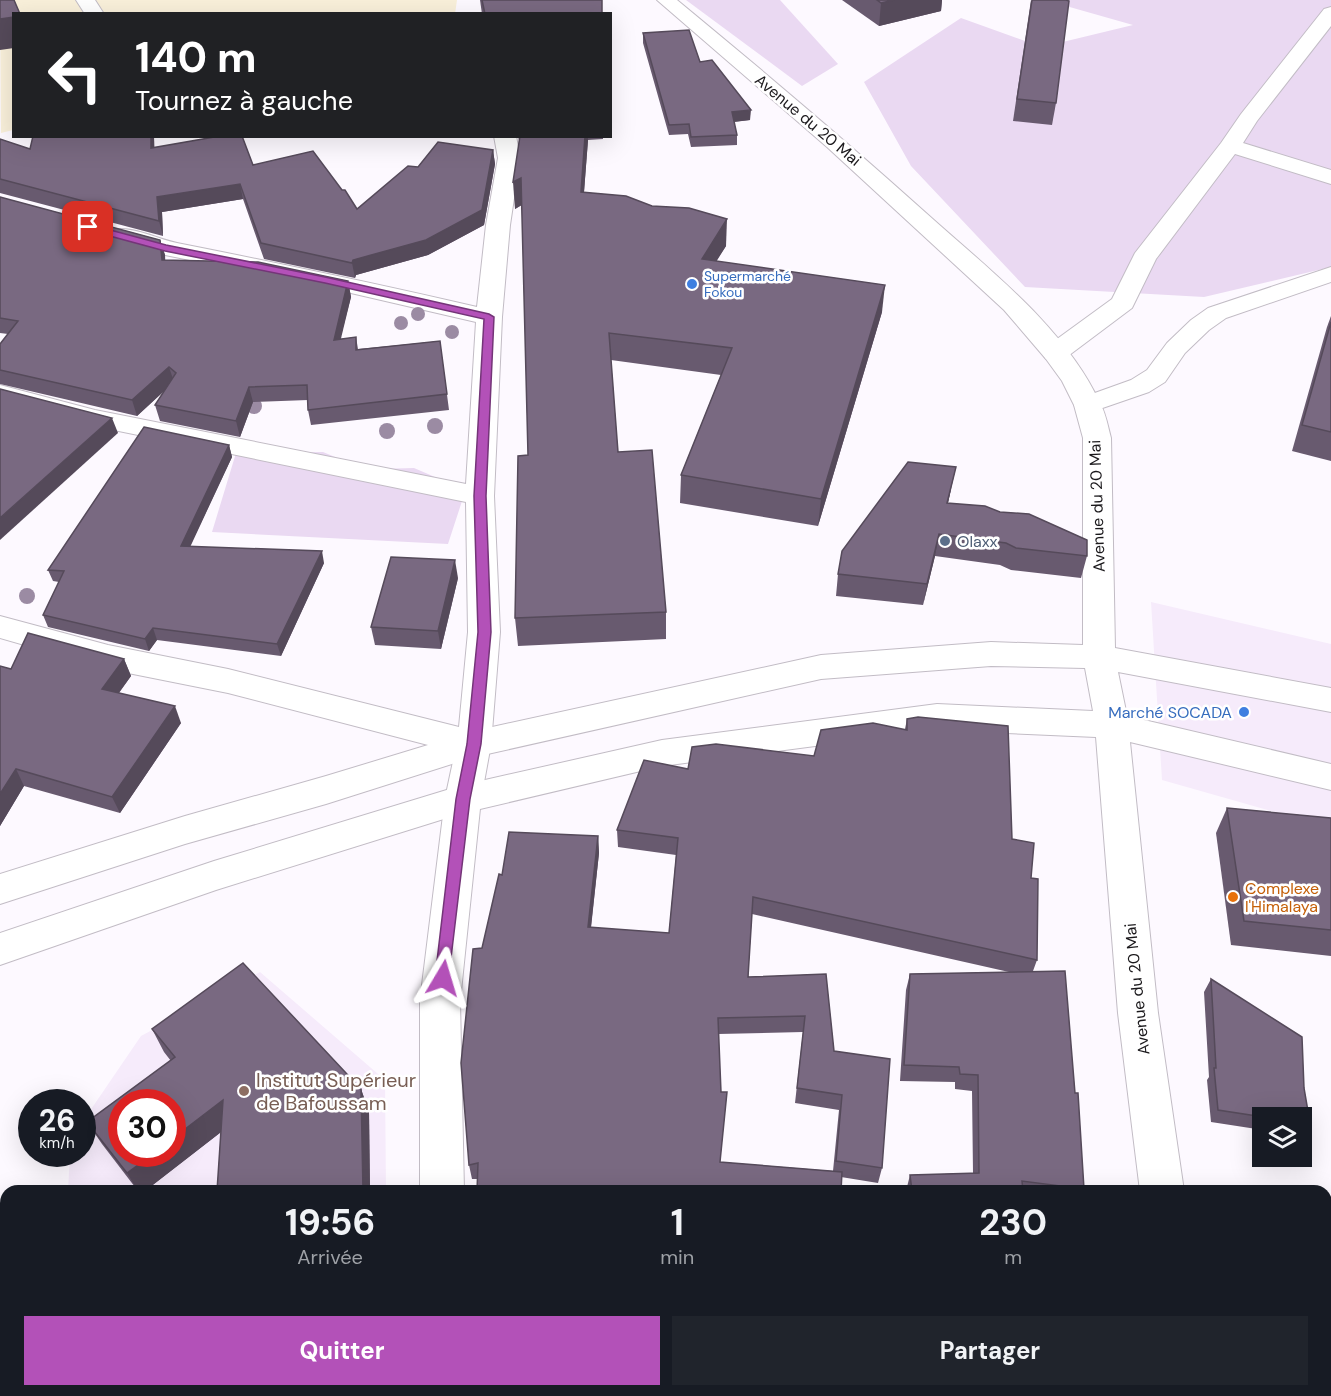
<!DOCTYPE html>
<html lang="fr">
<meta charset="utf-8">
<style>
:root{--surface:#171b24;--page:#20242c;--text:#f1f3f6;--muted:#9ea1a6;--accent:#b351b8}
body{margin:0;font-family:"DM Sans",sans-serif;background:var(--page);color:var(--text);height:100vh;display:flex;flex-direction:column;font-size:22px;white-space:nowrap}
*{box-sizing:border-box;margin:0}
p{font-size:20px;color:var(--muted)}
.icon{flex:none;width:33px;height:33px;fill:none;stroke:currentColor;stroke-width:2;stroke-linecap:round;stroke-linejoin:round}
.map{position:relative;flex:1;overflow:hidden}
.side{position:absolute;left:0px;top:1185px;width:1332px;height:212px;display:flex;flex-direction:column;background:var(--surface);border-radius:18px 18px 0 0;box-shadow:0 6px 24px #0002}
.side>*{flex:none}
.guide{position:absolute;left:12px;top:12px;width:600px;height:126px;border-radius:0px;box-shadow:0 6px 24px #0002;background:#202124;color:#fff;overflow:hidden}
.buttons{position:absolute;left:1252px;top:1107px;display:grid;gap:12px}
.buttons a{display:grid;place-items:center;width:60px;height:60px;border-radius:0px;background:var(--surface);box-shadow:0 6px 24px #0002;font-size:30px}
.speed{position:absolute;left:18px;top:1089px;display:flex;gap:12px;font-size:30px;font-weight:700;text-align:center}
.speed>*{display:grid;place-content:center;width:78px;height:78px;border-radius:50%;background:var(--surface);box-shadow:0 6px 24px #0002;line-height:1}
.speed small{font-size:15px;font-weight:400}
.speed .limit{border:9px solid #d22;background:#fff;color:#111}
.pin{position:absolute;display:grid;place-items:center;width:51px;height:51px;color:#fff;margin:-26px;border-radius:12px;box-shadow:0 3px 9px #0006}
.me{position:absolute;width:66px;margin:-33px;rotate:7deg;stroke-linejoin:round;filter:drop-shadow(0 0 4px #0008)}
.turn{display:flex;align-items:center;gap:21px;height:126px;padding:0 24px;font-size:27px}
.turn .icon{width:78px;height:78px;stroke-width:2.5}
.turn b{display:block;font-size:42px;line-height:51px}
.eta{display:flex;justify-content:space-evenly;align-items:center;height:102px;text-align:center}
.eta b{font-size:36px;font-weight:700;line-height:42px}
.cta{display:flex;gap:12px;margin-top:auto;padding:12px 24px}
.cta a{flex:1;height:69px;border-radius:0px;background:var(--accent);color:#fff;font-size:24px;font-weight:700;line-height:69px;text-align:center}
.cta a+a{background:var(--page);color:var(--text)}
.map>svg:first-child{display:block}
.built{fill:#f6ebfb;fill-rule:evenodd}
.industrial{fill:#f9f0da}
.green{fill:#ead9f2}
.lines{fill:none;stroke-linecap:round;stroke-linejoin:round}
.minor-casing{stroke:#c2bcc5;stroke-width:2}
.major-casing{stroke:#c2bcc5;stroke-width:2}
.minor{fill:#fff;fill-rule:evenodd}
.major{fill:#fff;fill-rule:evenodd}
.tree{fill:#9b8ba3}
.wall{fill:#685a6f;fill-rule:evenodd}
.shaded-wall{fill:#554a5a}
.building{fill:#796981;stroke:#554a5a;stroke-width:1.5}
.route{fill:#b351b8;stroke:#743578;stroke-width:1.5}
.shop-dot{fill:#3f7fe0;stroke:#fff;stroke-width:2}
.service-dot{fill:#5c6f8a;stroke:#fff;stroke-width:2}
.food-dot{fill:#e8710a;stroke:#fff;stroke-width:2}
.education-dot{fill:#8d6e63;stroke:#fff;stroke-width:2}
.labels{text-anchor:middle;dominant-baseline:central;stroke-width:5;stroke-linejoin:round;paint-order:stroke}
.far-shop-label{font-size:14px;fill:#366cbe;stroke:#fff;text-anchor:start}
.street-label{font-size:16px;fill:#1b191c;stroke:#fff}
.service-label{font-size:16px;fill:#4e5e75;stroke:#fff;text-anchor:start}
.shop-label{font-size:16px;fill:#366cbe;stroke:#fff;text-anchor:end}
.food-label{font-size:16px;fill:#c56008;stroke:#fff;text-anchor:start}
.near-education-label{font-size:20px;fill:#785e54;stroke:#fff;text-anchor:start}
</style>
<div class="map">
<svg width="1331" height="1396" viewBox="0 0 1331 1396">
<rect width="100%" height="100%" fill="#fdf9ff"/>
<g class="built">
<path d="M1151 602 1331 644V828L1162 780Z"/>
<path d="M260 972 385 1080 386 1191H68L70 1154H82L83 1121 141 1036ZM122 1102H172V1154H122Z"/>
</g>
<path class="industrial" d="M0 0H457L455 14H14L13 130 1 133Z"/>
<g class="green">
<path d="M686 0H780L838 64 802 86Z"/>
<path d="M1045 0H1331V267L1204 297 1025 287 911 166 864 82 961 18 1042 47 1133 25Z"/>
<path d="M323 452 357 466 378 469 414 468 449 483 463 498 448 544 212 532 236 453Z"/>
</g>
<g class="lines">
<defs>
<g id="minor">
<path d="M76 0H95L104 14H85Z"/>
<path d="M1331 7V26L1257 121 1243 143 1331 170V184L1235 154 1156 259 1132 308 1064 359 1055 361 1046 359 1042 353 1046 347 1112 299 1135 253 1221 143 1241 114 1324 9Z"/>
<path d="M494 136H516L520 158 510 225 502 317 494 496 500 632 491 744 481 799 460 1001 464 1191H420V1001L445 799 455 752 228 693 108 669 0 638V616L108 645 228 669 459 727 468 632 466 502 94 426 0 401V385L95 410 466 484 476 322 325 287 165 255 111 240 107 235 111 230C131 225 157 239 177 243 278 263 378 284 477 307L486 225 498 158Z"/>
<path d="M1331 267V282L1226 318 1209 330 1185 353 1165 382 1149 392 1088 413 1078 411 1074 405 1078 399 1131 380 1147 370 1167 343 1191 320 1208 308Z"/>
<rect x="417" y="1390" width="48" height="6"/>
</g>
<g id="major">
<path d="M657 0H677C762 70 845 140 926 213 987 268 1065 327 1100 403 1106 414 1108 427 1111 438L1115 648 1331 688V712L1118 672 1127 716 1331 764V790L1130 742 1158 1013 1184 1191H1140L1118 1013 1096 737 937 730 662 766 463 813 216 890 0 965V933L214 861 463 785 662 740 937 704 1093 711 1085 668 991 666 821 679 474 757 326 804 185 844 0 904V874L185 816 326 776 474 731 821 655 991 642 1083 645V438L1074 405 1062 381 1046 359 1004 310 827 147Z"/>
<rect x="1166" y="1390" width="48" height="6"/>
</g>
</defs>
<use href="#minor" class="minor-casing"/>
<use href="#major" class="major-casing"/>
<use href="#minor" class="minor"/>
<use href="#major" class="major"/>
</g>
<g class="tree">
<circle cx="418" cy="314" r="7"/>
<circle cx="401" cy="323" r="7"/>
<circle cx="452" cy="332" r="7"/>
<circle cx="254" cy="406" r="8"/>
<circle cx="435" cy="426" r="8"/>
<circle cx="387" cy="431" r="8"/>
<circle cx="27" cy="596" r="8"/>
</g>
<g class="wall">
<path d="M480 0H602V14H482Z"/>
<path d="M842 0H942L941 11 879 26Z"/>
<path d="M1031 0 1056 103 1052 125 1013 121Z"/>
<path d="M643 33 700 62 750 120 734 122 737 135V145L691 147 688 134 669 135 643 43Z"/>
<path d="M518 136H603V139L588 140 584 192 726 246 716 261 882 312 818 526 680 503 681 475 721 375 611 360 618 452 666 612V639L518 646 515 618 528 455 522 205 515 209 519 140Z"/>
<path d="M0 139 30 149 155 148 253 165 342 190 357 209 418 167 493 150 495 164 484 225 428 255 356 275 355 278 264 259 243 199 162 212 163 236 0 193Z"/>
<path d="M0 197 160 240 165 255V260L348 281 351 297 340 339 356 337 358 349 440 341 449 410 311 425 308 410V400L253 402 240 437 160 421 155 405 164 391 137 416 0 384V344L8 334 0 333Z"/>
<path d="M1331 316V461L1292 451 1327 327Z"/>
<path d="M229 445 232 457 190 546 324 563 281 656 157 640 149 651 48 627 43 615 59 582 53 581 48 570Z"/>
<path d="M951 489 948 503 1087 556 1081 578 1011 570 1000 565 935 556 923 605 836 596 838 574Z"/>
<path d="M458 578 441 649 375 645 371 627Z"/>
<path d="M124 659 131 676 119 693 181 723 120 813 24 786 0 826V666L11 669Z"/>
<path d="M907 719 1012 839 1031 878 1037 960 1033 971 1084 1189 1083 1191H906L910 1175 973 1173 972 1091 955 1089V1082L900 1081 906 990 910 974 1009 972 752 914 748 977 826 974 834 1051 882 1168 878 1183 841 1177 478 1179H472L469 1165 482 948 502 875 598 836 599 853 591 928 669 933 676 855 618 847 617 830 688 769 814 756 905 729ZM803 1032 795 1103 839 1110 833 1171 720 1162 727 1092H721L718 1034Z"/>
<path d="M1227 808 1331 818V956L1231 945 1216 833Z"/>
<path d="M1211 979 1304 1088 1310 1123 1302 1133V1118H1263V1130L1211 1122 1207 1080 1209 1077 1204 992Z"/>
<path d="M152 1029 361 1089 369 1112 370 1191H217L221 1132 145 1191H138L102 1144 87 1122 171 1061 164 1052Z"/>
<path d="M6 1390H351L317 1396H0Z"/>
</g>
<g class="shaded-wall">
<path d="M894 0H942L941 11 879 26 881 3Z"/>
<path d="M14 17V48L0 50V19Z"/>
<path d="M751 110 750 120 732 122V112Z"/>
<path d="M151 136H154L155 163 151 148Z"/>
<path d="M585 136H588V140L582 218 581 192Z"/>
<path d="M493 150 495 164 484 225 428 255 356 275 355 278 352 263 353 260Z"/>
<path d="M521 178 523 204 515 209 513 182Z"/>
<path d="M240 184 243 199 162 212 163 236 159 221 157 197Z"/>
<path d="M727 219 726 246 701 286 702 259Z"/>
<path d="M160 240 165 255 166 276 162 260Z"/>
<path d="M348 281 351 297 337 355 334 340Z"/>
<path d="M885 285 882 312 818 526 821 499Z"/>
<path d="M169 367 174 382 137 416 132 400Z"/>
<path d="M249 387 253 402 240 437 236 421Z"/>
<path d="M112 418 118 433 0 540V518Z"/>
<path d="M229 445 232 457 185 558 181 546Z"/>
<path d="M956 467 951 489 943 525 947 503Z"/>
<path d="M939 534 935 556 923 605 927 584Z"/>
<path d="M322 551 324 563 281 656 277 644Z"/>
<path d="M455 560 458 578 441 649 438 631Z"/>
<path d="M153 628 157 640 149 651 145 639Z"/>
<path d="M124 659 131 676 109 706 102 689Z"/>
<path d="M175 706 181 723 120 813 112 797Z"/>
<path d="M16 769 24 786 0 826V794Z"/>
<path d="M598 836 599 853 589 944 588 927Z"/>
<path d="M361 1089 369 1112 370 1191H363Z"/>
<path d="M223 1100 234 1122 145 1191H138L127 1173 153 1154H172V1139Z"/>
<path d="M6 1234V1260L0 1266V1240Z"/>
</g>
<g class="building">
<path d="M0 0H14L20 14H14V17L0 19Z"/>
<path d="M482 0H602V14H485Z"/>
<path d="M877 0H894L881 3Z"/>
<path d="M1032 0H1066L1069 1 1056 103 1017 99Z"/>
<path d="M689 30 700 62 712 60 751 110 732 112 737 135 691 137 689 124 669 125 643 33Z"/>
<path d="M33 136H151V148L220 136H242L253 165 313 151 342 190H345L357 209 408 166 418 167 438 142 493 150 482 210 426 240 353 260 352 263 261 243 240 184 157 197 159 221 0 179V139L30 149Z"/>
<path d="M520 136H585L581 192 626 196 652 206 689 208 727 219 702 259 885 285 821 499 681 475 732 348 609 333 618 452 652 450 666 612 515 618 518 456 528 455 521 178 513 182Z"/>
<path d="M0 197 160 240 162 260 258 262 348 281 334 340 356 337V350L440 341 447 394 308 410 307 385 249 387 236 421 155 405 176 373 169 367 132 400 0 370V344L18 321 0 318Z"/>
<path d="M1331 322V432L1302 425Z"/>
<path d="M0 389 112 418 0 518Z"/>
<path d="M144 427 229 445 181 546 322 551 277 644 153 628 145 639 43 615 64 571 48 570Z"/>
<path d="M908 462 956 467 947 503 985 506 1000 512 1029 514 1087 540V556L1016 548 1006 543 939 534 927 584 838 574 842 551Z"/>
<path d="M391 557 455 560 438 631 371 627Z"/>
<path d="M28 633 124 659 102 689 175 706 112 797 16 769 0 794V666L11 669Z"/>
<path d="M918 717 1008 726 1012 839 1034 843 1031 878 1038 879 1037 960 753 897 748 977 826 974 834 1051 890 1059 882 1168 836 1161 842 1095 797 1088 805 1016 718 1018 721 1092H727L720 1162 842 1172 841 1191H477L478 1163 469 1165 461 1063 473 949 482 948 499 874 502 875 509 832 598 836 588 927 669 933 678 838 617 830 644 760 688 769 692 747 716 744 814 756 821 730 873 723 907 730V719Z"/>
<path d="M1227 808 1331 818V930L1244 921Z"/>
<path d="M243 963 361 1089 363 1191H217L223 1100 172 1139V1102H122V1154H153L127 1173 87 1122 175 1057 152 1029Z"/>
<path d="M1065 971 1075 1093H1078L1084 1189 1022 1181 1023 1191H912L910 1175 979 1173 978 1075 960 1074 959 1067 904 1065 910 974Z"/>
<path d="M1211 979 1302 1037 1304 1088 1310 1123 1302 1122V1118H1270L1218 1110 1214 1068H1216Z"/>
<path d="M0 1206 6 1211V1234L0 1240Z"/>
<path d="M6 1289V1390H233L199 1396H0V1290Z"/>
<path d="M500 1390H682V1396H499Z"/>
<rect x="804" y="1390" width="262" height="6"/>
</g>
<path class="route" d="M88 224 166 245 325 277 489 314 494 317 486 496 491 632 481 744 470 799 448 983 443 985 437 983 435 978 456 799 467 744 478 632 474 496 484 319 325 283 165 251 84 229 83 227Z"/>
<g class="shop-dot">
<circle cx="692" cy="284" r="6"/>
<circle cx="1244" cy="712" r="6"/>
</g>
<circle class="service-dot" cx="945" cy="541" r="6"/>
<circle class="food-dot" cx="1233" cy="897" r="6"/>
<circle class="education-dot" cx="244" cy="1091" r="6"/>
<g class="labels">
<g class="far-shop-label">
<text x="704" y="276">Supermarché<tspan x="704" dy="16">Fokou</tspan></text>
</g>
<g class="street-label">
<text transform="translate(808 120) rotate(40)">Avenue du 20 Mai</text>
<text transform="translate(1097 506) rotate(-92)">Avenue du 20 Mai</text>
<text transform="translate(1137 989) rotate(-96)">Avenue du 20 Mai</text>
</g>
<g class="service-label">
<text x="957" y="541">Olaxx</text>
</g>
<g class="shop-label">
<text x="1232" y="712">Marché SOCADA</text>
</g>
<g class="food-label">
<text x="1245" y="888">Complexe<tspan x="1245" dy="18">l'Himalaya</tspan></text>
</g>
<g class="near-education-label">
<text x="256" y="1080">Institut Supérieur<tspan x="256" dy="23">de Bafoussam</tspan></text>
</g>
</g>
</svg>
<div class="buttons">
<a><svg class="icon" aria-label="layers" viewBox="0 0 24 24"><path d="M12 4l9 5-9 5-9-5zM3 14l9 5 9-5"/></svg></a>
</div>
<div class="speed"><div>26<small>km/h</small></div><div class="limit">30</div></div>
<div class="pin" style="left:88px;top:227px;background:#d93025"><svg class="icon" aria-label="arrive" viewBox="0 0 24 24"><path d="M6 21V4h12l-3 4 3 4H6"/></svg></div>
<svg class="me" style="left:443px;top:978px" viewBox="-20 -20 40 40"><path d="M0-17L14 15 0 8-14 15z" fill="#b351b8" stroke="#fff" stroke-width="4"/></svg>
<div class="guide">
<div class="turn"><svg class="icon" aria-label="left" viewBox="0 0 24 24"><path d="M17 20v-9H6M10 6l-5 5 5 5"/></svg><div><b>140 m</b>Tournez à gauche</div></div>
</div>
<section class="side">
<div class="eta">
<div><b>19:56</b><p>Arrivée</p></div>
<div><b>1</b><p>min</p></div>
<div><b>230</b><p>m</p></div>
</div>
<div class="cta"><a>Quitter</a><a>Partager</a></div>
</section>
</div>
